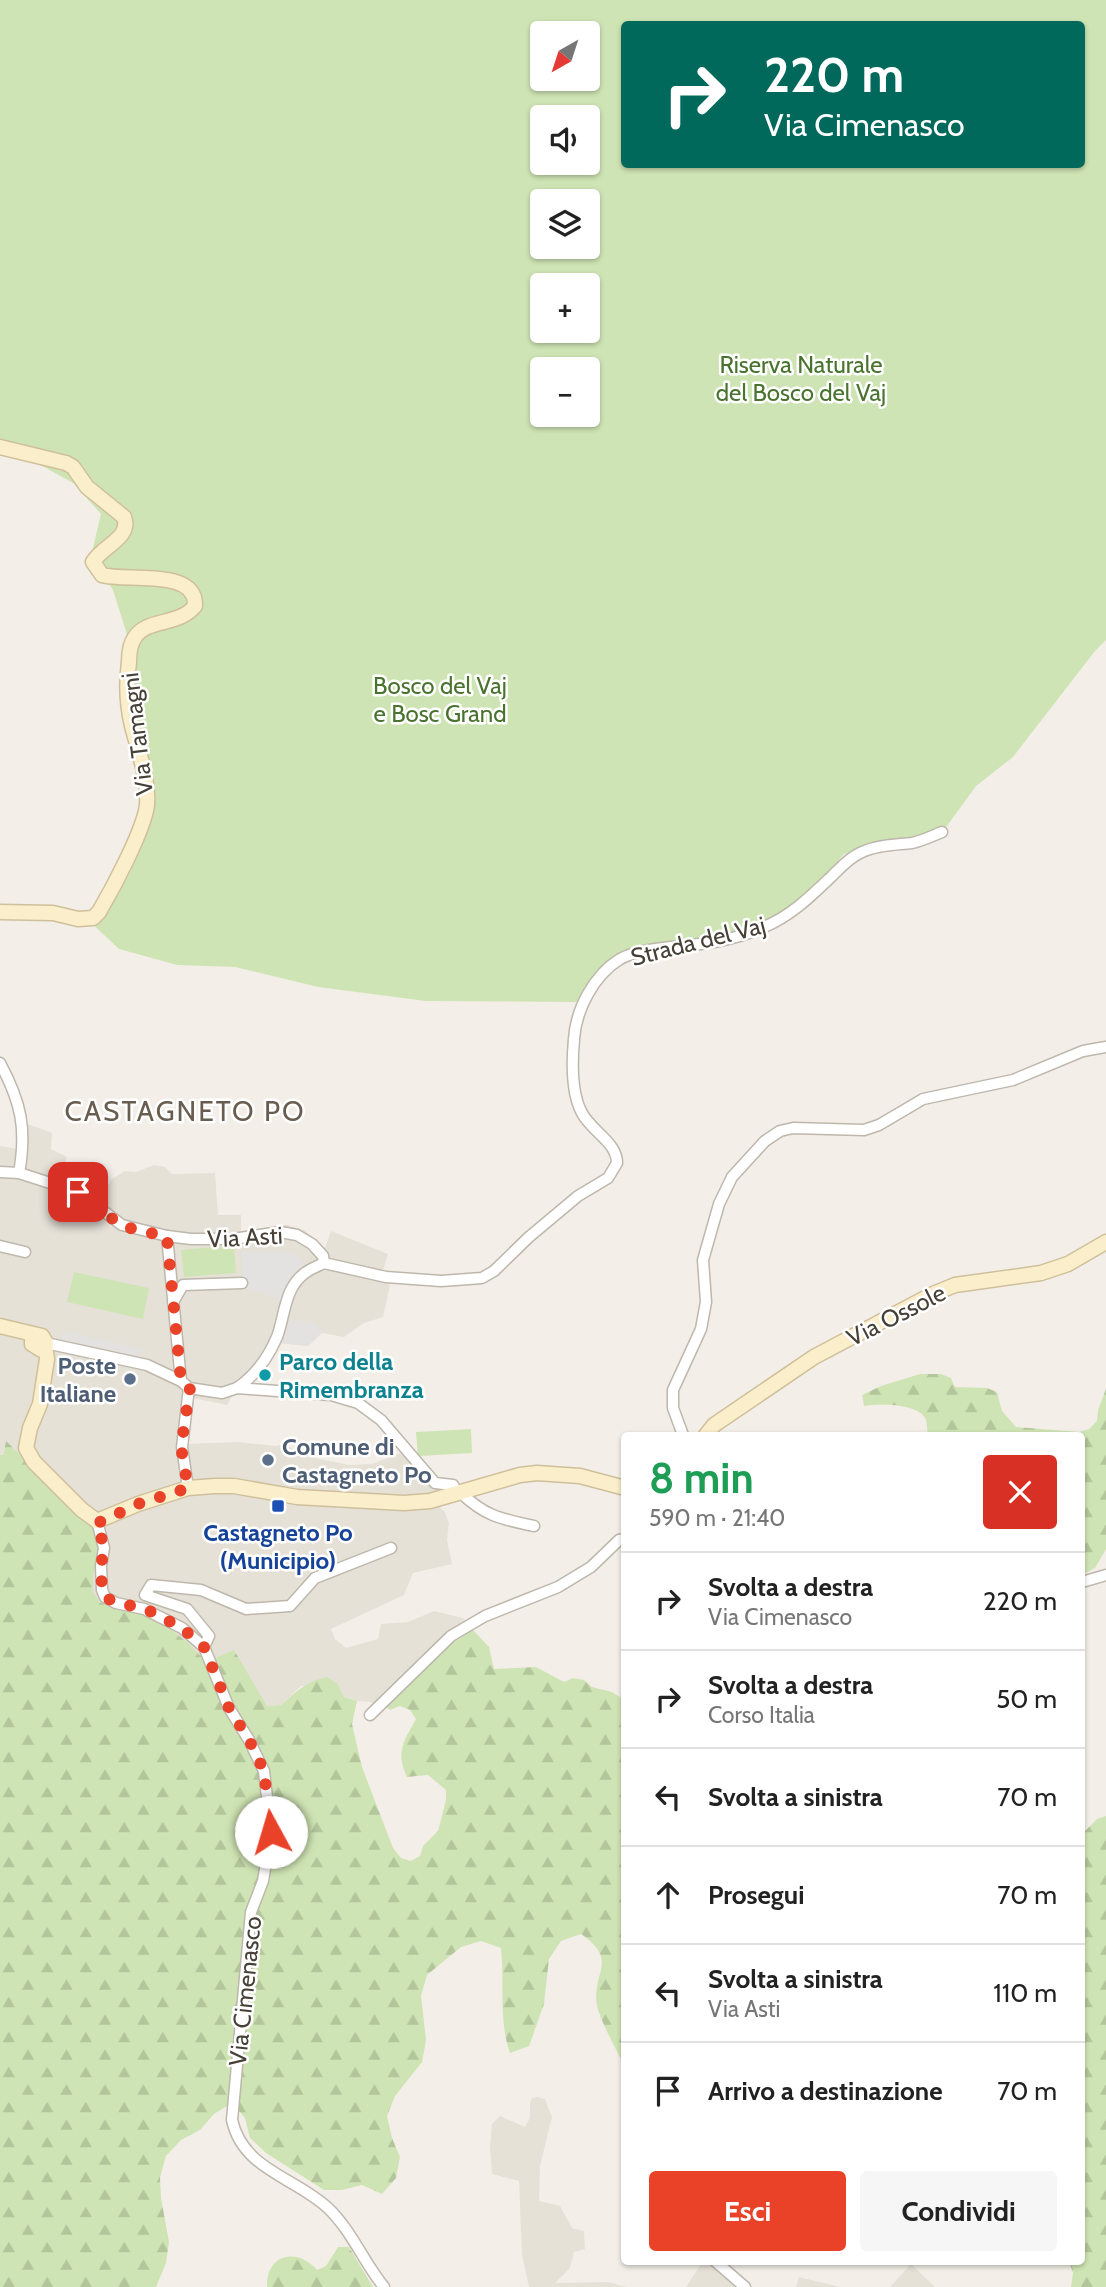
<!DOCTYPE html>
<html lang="it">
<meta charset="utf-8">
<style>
:root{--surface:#fff;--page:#f6f6f6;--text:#222;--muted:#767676;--line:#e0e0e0;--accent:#e94229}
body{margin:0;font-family:Cabin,sans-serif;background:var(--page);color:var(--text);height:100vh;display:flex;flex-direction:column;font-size:26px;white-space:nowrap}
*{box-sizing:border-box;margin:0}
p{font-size:23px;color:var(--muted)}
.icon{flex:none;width:38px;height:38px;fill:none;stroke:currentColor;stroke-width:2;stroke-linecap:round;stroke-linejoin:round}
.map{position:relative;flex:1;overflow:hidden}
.panel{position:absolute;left:621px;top:1432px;width:464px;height:833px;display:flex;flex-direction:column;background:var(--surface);border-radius:7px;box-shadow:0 2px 5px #0004}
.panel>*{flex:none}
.hud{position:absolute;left:621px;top:21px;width:464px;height:147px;border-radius:7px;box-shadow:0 2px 5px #0004;background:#00695c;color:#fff;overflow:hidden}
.needle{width:46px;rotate:219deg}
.tools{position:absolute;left:530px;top:21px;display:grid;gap:14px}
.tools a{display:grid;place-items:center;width:70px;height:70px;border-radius:7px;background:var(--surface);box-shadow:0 2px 5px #0004;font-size:35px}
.pin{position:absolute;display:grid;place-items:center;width:60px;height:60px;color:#fff;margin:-30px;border-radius:14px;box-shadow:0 4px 10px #0006}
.me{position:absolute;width:77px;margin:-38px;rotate:354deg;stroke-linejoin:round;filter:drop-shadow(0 0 5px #0008)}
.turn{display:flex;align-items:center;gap:24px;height:147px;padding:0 28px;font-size:32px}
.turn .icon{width:91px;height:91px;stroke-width:2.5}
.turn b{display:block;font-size:49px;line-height:60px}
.round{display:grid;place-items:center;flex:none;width:74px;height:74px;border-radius:7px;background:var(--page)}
.summary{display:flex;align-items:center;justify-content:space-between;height:119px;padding:0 28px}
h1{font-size:42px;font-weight:700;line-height:52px;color:#1e9e55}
.button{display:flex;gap:14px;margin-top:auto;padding:14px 28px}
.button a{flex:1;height:80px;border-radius:7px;background:var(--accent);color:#fff;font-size:28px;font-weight:700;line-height:80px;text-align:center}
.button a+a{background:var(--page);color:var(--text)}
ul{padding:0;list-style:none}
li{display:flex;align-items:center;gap:21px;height:98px;padding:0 28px;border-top:2px solid var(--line)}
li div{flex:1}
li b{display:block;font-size:26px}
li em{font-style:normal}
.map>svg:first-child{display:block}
.residential{fill:#e6e1d7}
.forest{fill:url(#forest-firs)}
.green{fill:#cfe4b4;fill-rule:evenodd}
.parking{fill:#e4e2e0}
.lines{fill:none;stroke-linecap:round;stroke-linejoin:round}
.street-casing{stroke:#beb7ac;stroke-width:13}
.secondary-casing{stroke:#cfc09b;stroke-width:17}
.street{stroke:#fff;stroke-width:10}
.secondary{stroke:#faeecb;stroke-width:14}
.route{stroke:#e94229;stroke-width:12;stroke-dasharray:0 21.6}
.culture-dot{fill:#0f9aa8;stroke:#fff;stroke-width:2.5}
.service-dot{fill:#5c6f8a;stroke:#fff;stroke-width:2.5}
.transit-dot{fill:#1a4fb4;stroke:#fff;stroke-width:2.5}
.labels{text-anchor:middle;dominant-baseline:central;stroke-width:5;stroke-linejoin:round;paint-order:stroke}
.park-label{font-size:24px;fill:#4a732f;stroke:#fff}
.street-label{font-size:24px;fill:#464037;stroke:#fff}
.culture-label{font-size:24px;font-weight:bold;fill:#0d838f;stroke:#fff;text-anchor:start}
.service-label{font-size:24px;font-weight:bold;fill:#4e5e75;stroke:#fff;text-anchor:end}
.transit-label{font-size:24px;font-weight:bold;fill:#164399;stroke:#fff}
.quarter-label{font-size:28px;letter-spacing:2px;fill:#685d4f;stroke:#fff}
</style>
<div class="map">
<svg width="1106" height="2287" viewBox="0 0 1106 2287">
<defs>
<pattern id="forest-firs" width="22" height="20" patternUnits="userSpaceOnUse" patternTransform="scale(1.75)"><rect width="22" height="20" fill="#cfe4b4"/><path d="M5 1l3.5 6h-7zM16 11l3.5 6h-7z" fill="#b3c59b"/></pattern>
</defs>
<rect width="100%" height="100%" fill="#f3efe8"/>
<g class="residential">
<path d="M20 1121 52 1133 51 1149 67 1157 63 1168 71 1177 73 1187 99 1200 112 1179 125 1171 136 1172 154 1165 165 1167 172 1174 215 1173 218 1215H241V1231L287 1225 304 1230 325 1248 331 1231 388 1254 380 1281 390 1285 383 1317 364 1323 344 1337 322 1333 308 1346 279 1343 253 1380 232 1396 227 1405 193 1398 187 1444 237 1442 276 1446 284 1444 305 1456 349 1465 372 1464 404 1452 436 1478 453 1485 460 1500 439 1507 445 1512 449 1523 447 1540 452 1564 413 1573 404 1595 331 1629 335 1639 346 1648 378 1639 381 1624 408 1622 434 1611 463 1618 473 1630 453 1642 378 1712 371 1702 357 1701 344 1697 338 1684 301 1686 281 1705 267 1706 258 1694 206 1662 156 1618 114 1609 100 1602 93 1593V1577L99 1548 32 1469 6 1442 2 1456 0 1455V1146L18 1149Z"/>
<path d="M537 2097 545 2099 552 2117 540 2166 539 2201 560 2206 572 2228 584 2231 585 2249 574 2252 570 2268 555 2283 608 2282 626 2287H529L522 2255 519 2181 492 2174 490 2147 492 2124 500 2116 525 2127 530 2118V2103L532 2098Z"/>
<path d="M703 2261H721L751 2287H686Z"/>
<path d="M911 2264 935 2287H890Z"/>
<path d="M799 2277 840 2287H796Z"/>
</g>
<g class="forest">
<path d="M920 1374H941L951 1378 955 1387 987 1388 997 1392 1002 1411 1016 1427 1079 1432 1089 1429 1097 1421 1098 1410 1106 1389V1549L1095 1568 1082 1575V1435H929C926 1430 928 1423 925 1418 916 1403 879 1404 864 1406L862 1395 881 1386Z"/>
<path d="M6 1441 93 1527 99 1548 93 1577V1592L100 1602 114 1609 156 1618 188 1643 206 1662 234 1650 267 1706 281 1705C296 1692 306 1681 327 1677L338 1684 344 1697 357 1701 352 1724 362 1767 393 1848 401 1858 411 1861 420 1856 423 1846 438 1831 446 1800V1790L428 1775 407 1777C395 1752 404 1741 416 1719L410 1710 400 1706 390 1710 386 1706 440 1651 473 1630 489 1647 494 1669 536 1667 564 1682 573 1678 584 1680 592 1687 612 1692 621 1698 625 1696V2065C618 2055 599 2017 597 2006 591 1972 620 1961 581 1934L561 1941 549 1959 544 2004 529 2046 510 2053C498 2019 505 1984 501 1948L481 1941 461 1947 427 1975 421 1996 426 2040 422 2062 395 2096 387 2116 392 2138 400 2157 396 2178 382 2194 362 2185 342 2190H324L266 2153 250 2138 245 2118 232 2103 214 2114 200 2130 181 2140 166 2156 160 2177 161 2198 169 2242 166 2263 156 2287H0V1455H3Z"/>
<path d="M1106 1816V2287H1071L1073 2273 1069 2261H1082V1834L1097 1819Z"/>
<path d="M338 2247H349L373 2287H267C266 2254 297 2247 317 2270L326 2266Z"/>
</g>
<g class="green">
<path d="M0 0H1106V640L1095 651 1013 757 976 786 944 830 844 854 815 887 763 925 705 940 617 954 596 975 578 1002 426 1001 318 987 235 967 177 965 119 949 87 919 112 878 133 836 143 789 129 641 113 590 91 556 101 514 73 483 33 461 0 451ZM625 24H1082V164H625ZM542 33H588V79H542ZM542 117H588V163H542ZM542 201H588V247H542ZM542 285H588V331H542ZM542 369H588V415H542Z"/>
<path d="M234 1245 236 1273 184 1277 181 1250Z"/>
<path d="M74 1272 149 1288 143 1319 67 1302Z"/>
<path d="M471 1429 472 1453 418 1456 416 1432Z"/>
</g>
<g class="parking">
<path d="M241 1252H284L295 1255 303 1262 281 1300 244 1287Z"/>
<path d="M296 1320 313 1322 322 1332 308 1346 279 1343 285 1322 295 1323Z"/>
<path d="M63 1331 141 1349 139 1357 61 1339Z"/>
</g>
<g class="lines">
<defs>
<g id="street">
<path d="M0 1063C21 1102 27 1129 19 1173"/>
<path d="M0 1172 19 1173 78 1192 122 1225 167 1236 191 1239H233L280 1232 297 1235 312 1244 323 1256 324 1263"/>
<path d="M167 1236 181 1381"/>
<path d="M0 1246 25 1252"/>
<path d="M324 1263 386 1277 441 1281 482 1278 494 1271 529 1237 578 1196 608 1178 617 1163C617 1142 591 1131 582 1113 571 1093 572 1061 574 1039 576 1009 594 975 620 959 643 946 688 947 714 942 730 939 749 934 764 927 791 916 811 896 832 876 840 868 849 858 860 853 876 845 895 845 912 843 922 841 932 836 942 832"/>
<path d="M173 1302 183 1285 242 1283"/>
<path d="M46 1343 147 1365 181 1381 189 1388 222 1393 237 1388 331 1395 358 1403 381 1420 435 1483 453 1485 458 1494"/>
<path d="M237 1388C256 1375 268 1358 277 1337 285 1316 284 1288 305 1273 310 1269 318 1266 324 1263"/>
<path d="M683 1435 673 1408V1390L701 1329 706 1302 703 1260 719 1204 732 1177 765 1141 780 1131 793 1128 864 1130 879 1125 923 1099 1013 1080 1083 1051 1106 1047"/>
<path d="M188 1488 182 1447 189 1388"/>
<path d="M461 1493C486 1517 502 1519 534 1526"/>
<path d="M97 1521 104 1548 101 1566 102 1590 105 1597 116 1603 144 1609 182 1628 204 1647 229 1708 249 1740 264 1771 271 1832 263 1881 251 1912 232 2120C243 2170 295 2177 328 2208 352 2231 364 2263 384 2287"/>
<path d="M1082 1582 1106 1575"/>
<path d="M204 1647 209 1636 187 1609 145 1595 151 1585 201 1590 246 1609 290 1606 315 1578 391 1548"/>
<path d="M370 1715 451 1636 485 1616 558 1587 591 1567 619 1540 625 1539"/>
<path d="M715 2261 745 2287"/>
</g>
<g id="secondary">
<path d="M0 447 66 463 73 467 87 487 124 517C132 538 102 546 93 562L102 575C123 581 183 571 193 595 195 598 195 603 195 606 179 626 148 618 135 637 130 644 129 654 129 662 126 684 127 705 132 726 138 749 149 781 147 805 144 830 113 888 99 912L93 918 78 919 53 913 0 912"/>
<path d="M0 1326 42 1336 46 1343 40 1349 32 1344V1340L38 1335"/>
<path d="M45 1345 47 1359 40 1404 30 1428 26 1448 34 1462 82 1510 97 1521 138 1504 188 1488 215 1486H234L297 1497 404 1503 430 1501 520 1475 537 1473 580 1476 625 1488"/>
<path d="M706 1435 714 1425 814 1357 933 1294 955 1285 1041 1273 1068 1264 1106 1242"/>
</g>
</defs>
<use href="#street" class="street-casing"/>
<use href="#secondary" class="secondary-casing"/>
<use href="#street" class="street"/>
<use href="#secondary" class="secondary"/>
</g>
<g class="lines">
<path class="route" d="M78 1192 122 1226 167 1237 181 1381 190 1388 181 1447 188 1488 138 1504 101 1522 97 1521 104 1548 101 1566 102 1590 105 1597 116 1603 144 1608 182 1628 204 1647 229 1708 249 1740 264 1771 271 1832"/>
</g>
<circle class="culture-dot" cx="265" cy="1375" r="7"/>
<g class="service-dot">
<circle cx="130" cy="1379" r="7"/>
<circle cx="268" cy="1460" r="7"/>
</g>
<rect class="transit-dot" x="271" y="1499" width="14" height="14" rx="3.5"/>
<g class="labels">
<g class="park-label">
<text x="801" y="364">Riserva Naturale<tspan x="801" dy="28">del Bosco del Vaj</tspan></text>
<text x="440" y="685">Bosco del Vaj<tspan x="440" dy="28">e Bosc Grand</tspan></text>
</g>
<g class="street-label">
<text transform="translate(137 734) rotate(-97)">Via Tamagni</text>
<text transform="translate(698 941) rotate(-14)">Strada del Vaj</text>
<text transform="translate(245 1237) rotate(-3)">Via Asti</text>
<text transform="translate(896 1315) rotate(-27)">Via Ossole</text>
<text transform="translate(245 1991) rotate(-84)">Via Cimenasco</text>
</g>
<g class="culture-label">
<text x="279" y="1361">Parco della<tspan x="279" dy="28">Rimembranza</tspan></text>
</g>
<g class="service-label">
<text x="116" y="1365">Poste<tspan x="116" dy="28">Italiane</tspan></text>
<text x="282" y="1446" text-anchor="start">Comune di<tspan x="282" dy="28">Castagneto Po</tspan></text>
</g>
<g class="transit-label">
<text x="278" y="1532">Castagneto Po<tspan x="278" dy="28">(Municipio)</tspan></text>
</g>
<g class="quarter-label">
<text x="185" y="1111">CASTAGNETO PO</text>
</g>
</g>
</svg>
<div class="tools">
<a><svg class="needle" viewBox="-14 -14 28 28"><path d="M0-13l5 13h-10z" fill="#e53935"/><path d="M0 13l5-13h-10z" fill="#767676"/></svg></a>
<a><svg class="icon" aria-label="sound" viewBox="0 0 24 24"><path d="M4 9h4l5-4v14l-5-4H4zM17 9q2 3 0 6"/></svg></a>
<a><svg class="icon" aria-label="layers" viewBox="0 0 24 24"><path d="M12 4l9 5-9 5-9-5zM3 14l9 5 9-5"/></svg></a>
<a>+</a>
<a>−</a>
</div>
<div class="pin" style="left:78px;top:1192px;background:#d93025"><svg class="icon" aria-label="arrive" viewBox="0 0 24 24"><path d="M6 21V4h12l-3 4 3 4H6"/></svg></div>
<svg class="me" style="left:271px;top:1832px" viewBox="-20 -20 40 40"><circle r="19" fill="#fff"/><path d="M0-13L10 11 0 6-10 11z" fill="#e94229"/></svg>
<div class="hud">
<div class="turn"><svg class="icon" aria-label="right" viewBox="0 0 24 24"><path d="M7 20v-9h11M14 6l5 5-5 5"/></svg><div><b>220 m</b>Via Cimenasco</div></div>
</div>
<section class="panel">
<div class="summary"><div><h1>8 min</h1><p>590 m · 21:40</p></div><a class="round" style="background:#d93025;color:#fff"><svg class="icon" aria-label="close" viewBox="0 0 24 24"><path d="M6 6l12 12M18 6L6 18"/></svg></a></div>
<ul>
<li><svg class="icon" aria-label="right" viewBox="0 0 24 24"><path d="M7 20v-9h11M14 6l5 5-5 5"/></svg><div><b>Svolta a destra</b><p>Via Cimenasco</p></div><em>220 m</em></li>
<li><svg class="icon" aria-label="right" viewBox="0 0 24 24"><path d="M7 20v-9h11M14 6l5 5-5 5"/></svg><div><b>Svolta a destra</b><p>Corso Italia</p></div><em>50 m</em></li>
<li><svg class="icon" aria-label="left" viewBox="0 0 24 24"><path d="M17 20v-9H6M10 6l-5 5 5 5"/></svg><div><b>Svolta a sinistra</b></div><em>70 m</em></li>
<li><svg class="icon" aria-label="ahead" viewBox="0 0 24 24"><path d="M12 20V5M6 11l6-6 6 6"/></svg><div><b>Prosegui</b></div><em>70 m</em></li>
<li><svg class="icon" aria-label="left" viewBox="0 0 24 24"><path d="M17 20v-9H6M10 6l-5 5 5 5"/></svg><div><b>Svolta a sinistra</b><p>Via Asti</p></div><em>110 m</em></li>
<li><svg class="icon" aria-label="arrive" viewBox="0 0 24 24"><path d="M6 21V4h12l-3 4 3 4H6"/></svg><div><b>Arrivo a destinazione</b></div><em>70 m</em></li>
</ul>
<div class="button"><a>Esci</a><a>Condividi</a></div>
</section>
</div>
